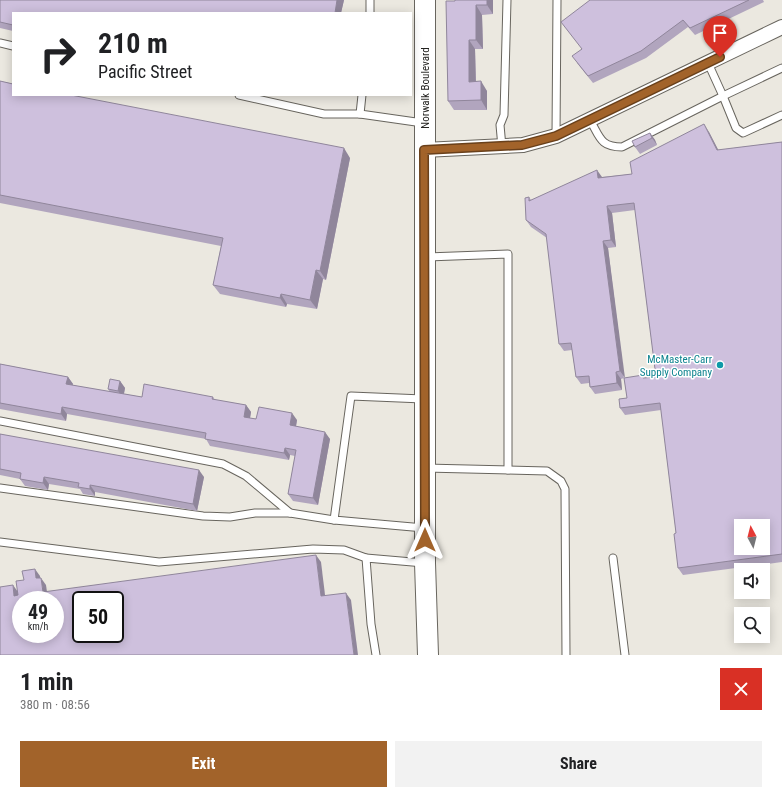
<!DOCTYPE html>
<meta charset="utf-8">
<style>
:root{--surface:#fff;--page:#f2f2f2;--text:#202124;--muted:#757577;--accent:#a2632a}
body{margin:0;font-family:"Roboto Condensed",sans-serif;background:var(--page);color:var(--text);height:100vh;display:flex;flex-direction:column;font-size:15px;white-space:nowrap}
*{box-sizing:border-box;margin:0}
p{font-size:13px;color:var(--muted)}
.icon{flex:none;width:22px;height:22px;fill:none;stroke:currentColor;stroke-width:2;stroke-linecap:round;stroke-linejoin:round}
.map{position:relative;height:655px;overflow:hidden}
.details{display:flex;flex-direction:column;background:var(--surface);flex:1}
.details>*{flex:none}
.guide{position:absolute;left:12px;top:12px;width:400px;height:84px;border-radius:0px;box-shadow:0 2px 10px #0003;background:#fff;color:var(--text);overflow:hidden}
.needle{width:26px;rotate:353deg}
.tools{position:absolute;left:734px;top:519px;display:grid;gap:8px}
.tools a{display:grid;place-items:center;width:36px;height:36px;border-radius:0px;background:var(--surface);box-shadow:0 2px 10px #0003;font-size:20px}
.speed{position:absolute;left:12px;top:591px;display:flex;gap:8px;font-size:20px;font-weight:700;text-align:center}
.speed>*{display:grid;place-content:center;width:52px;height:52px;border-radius:50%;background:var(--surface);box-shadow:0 2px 10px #0003;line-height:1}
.speed small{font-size:10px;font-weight:400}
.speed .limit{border:2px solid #111;border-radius:6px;background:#fff;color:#111}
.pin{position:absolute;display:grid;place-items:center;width:34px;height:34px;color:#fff;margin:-41px -17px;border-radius:50% 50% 50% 0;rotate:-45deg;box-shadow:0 0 4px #0007}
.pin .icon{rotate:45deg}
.me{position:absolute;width:44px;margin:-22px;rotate:0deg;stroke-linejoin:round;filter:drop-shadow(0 0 3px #0008)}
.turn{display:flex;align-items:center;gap:14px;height:84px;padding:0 20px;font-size:18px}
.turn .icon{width:52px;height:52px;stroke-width:2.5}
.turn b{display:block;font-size:28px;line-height:34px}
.round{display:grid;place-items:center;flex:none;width:42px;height:42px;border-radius:0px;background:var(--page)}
.headline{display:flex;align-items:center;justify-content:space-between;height:68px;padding:0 20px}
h1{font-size:24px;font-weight:700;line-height:30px}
.button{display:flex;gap:8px;margin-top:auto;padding:8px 20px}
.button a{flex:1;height:46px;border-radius:0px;background:var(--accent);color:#fff;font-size:16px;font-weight:700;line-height:46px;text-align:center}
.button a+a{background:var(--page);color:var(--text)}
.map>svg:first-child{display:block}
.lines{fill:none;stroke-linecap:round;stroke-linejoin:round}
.lane-casing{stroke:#68655e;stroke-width:9}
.street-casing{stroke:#68655e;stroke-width:16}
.secondary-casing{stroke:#68655e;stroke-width:22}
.lane{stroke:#fff;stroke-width:7}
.street{stroke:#fff;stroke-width:14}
.secondary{stroke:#fff;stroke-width:20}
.wall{fill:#b1a5be;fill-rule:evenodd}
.shaded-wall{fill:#90869b}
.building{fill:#cec0dd;stroke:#90869b;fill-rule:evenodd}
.route-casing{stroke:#69401b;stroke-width:10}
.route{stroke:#a2632a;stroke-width:7}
.culture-dot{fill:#0f9aa8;stroke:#fff;stroke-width:1.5}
.labels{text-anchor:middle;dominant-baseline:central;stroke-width:3;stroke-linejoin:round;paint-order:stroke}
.street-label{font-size:11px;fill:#23221f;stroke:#fff}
.culture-label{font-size:11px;fill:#0d838f;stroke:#fff;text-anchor:end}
</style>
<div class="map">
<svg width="782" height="655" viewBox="0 0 782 655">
<rect width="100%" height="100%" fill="#ebe8e0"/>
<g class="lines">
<defs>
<g id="lane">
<path d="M370 13V0"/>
<path d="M0 43 13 46"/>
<path d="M708 63 723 96 782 68"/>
<path d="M239 95 324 114H360"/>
<path d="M362 95 360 114 423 123"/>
<path d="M590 120C600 137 600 147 622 147L723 96 736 128 743 133 782 115"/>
<path d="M556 136 557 0"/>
<path d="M502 147 500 125 504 115 507 0"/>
<path d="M427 257 508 254V470"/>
<path d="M423 399 351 396 334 520 424 528"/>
<path d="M0 421 223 464 246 476 290 513"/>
<path d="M425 468 547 471 561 481 565 489 566 655"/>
<path d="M0 488 203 516 230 517 255 513H290L334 520"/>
<path d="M0 542 159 562 313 549 344 550 366 558"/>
<path d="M613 558 625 655"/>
<path d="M376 655 371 624 366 558 424 563"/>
</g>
<path id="street" d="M424 150 523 145 556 136 782 27"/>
<path id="secondary" d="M425 0V563L428 655"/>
</defs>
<use href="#lane" class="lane-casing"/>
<use href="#street" class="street-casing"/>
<use href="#secondary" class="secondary-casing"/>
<use href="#lane" class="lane"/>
<use href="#street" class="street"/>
<use href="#secondary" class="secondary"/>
</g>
<g class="wall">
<path d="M0 0H344L341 13H13V31L0 28Z"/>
<path d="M455 0H493V14L482 15 483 49H475L476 81 487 91V110H454L448 101Z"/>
<path d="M590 0H763L764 2 695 35 688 27 646 58 593 83 577 63 581 49Z"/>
<path d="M0 81 350 158 326 280 323 279 317 309 287 304 286 307 220 294 213 285 221 246 0 203Z"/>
<path d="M709 132 718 150 782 142V562L683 575 678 568 676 533 661 410 625 415 620 408 627 398 624 378 621 379 622 390 595 394 590 387 589 383 581 384 576 377 572 350 564 351 559 344 547 238 531 227 526 220 529 197 531 200 602 177 632 174ZM635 210 656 377 645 378H624L608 248 616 247 612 213Z"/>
<path d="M650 133 655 140 657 145 640 154 635 147Z"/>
<path d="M0 364 68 377 73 384 72 385 110 392 108 389 120 381 125 388 124 394 142 397H213L215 400 246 405 251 412 250 418 256 419 297 420 296 426 330 439 318 505 293 501 288 494 295 456 290 455 289 460 210 446 206 439 67 414 66 421 0 409Z"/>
<path d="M0 434 204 477 197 511 95 492V496L83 494 80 489 49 484 48 490 25 486 20 479 0 475Z"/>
</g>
<g class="shaded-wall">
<path d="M337 0H344L341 13H335Z"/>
<path d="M487 0H493V14L487 5Z"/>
<path d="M476 5 482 15 483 49 476 40Z"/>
<path d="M469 40 475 49 476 91 469 82Z"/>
<path d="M481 81 487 91V110L481 100Z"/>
<path d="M704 124 709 132 722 157 717 150Z"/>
<path d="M650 133 655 140 657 145 652 138Z"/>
<path d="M344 148 350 158 326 280 320 271Z"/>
<path d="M597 170 602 177 603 185 598 178Z"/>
<path d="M607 206 612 213 616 247 611 240Z"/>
<path d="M603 241 608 248 625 378 620 371Z"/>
<path d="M316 270 323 279 317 309 310 300Z"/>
<path d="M281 294 287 304 286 307 280 298Z"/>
<path d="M616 372 621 379 622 390 617 383Z"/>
<path d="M68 377 73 384 71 391 66 384Z"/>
<path d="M120 381 125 388 123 398 118 391Z"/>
<path d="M246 405 251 412 249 424 244 417Z"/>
<path d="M62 407 67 414 66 421 61 414Z"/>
<path d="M292 413 297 420 295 432 290 425Z"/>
<path d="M325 432 330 439 318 505 313 498Z"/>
<path d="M285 448 290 455 289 460 284 453Z"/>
<path d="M199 470 204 477 197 511 193 504Z"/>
<path d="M44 477 49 484 48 490 43 483Z"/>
<path d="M90 485 95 492V496L90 489Z"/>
<path d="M316 555 321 562 326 603 321 596Z"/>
<path d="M35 569 40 576 41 585 36 578Z"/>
<path d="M41 578 46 585 48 599 43 592Z"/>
<path d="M13 585 18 592 19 603 14 596Z"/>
<path d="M346 593 351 600 358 655H354Z"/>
</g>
<g class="building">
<path d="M0 0H337L335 13H13V25L0 22Z"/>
<path d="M455 0H487V5H476V40H469V82L481 81V100L448 101 446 1H455Z"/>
<path d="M590 0H749L690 28 683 20 641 51 588 76 572 56 582 49 561 22Z"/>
<path d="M0 81 13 84V95H71L344 148 320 271 316 270 310 300 281 294 280 298 213 285 223 238 0 195Z"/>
<path d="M704 124 717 150 782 142V554L678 568 674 534 676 533 660 403 620 408 619 399 627 398 624 378 643 375V378L656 377 634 203 607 206 611 240 603 241 620 371 616 372 617 383 590 387 589 376 576 377 571 343 559 344 546 234 526 220 525 198 529 197V201L597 170 598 178 632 174 630 162ZM741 526H763V548H741Z"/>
<path d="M650 133 652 138 635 147 632 141Z"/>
<path d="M0 364 68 377 66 384 142 397 144 384 213 397 212 399 246 405 244 417 256 419 259 407 292 413 290 425 325 432 313 498 288 494 296 450 285 448 284 453 205 439 206 433 62 407 61 414 0 403Z"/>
<path d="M110 379 120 381 118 391 108 389Z"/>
<path d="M0 434 199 470 193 504 90 485V489L78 487 79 483 44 477 43 483 20 479 21 473 0 469Z"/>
<path d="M316 555 321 596 346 593 354 655H0V587L13 585 14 596 18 595 16 581 24 580 22 571 35 569 36 578H41L43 592ZM21 600H55V634H21ZM81 600H115V634H81Z"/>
</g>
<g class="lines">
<defs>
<path id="route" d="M425 540 424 150 522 145 556 136 720 57"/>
</defs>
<use href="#route" class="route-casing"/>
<use href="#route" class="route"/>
</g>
<circle class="culture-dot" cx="720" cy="365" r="4"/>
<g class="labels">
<g class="street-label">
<text transform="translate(425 88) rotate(-90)">Norwalk Boulevard</text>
</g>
<g class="culture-label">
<text x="712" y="359">McMaster-Carr<tspan x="712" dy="13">Supply Company</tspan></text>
</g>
</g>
</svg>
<div class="tools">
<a><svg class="needle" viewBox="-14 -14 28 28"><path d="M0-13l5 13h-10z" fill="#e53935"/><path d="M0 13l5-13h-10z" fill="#757577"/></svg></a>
<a><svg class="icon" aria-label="sound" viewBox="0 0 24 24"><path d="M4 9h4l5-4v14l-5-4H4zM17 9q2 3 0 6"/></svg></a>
<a><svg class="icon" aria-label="search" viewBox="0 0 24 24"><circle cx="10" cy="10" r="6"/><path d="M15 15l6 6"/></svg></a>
</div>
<div class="speed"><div>49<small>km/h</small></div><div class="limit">50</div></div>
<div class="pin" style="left:720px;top:57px;background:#d93025"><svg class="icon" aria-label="arrive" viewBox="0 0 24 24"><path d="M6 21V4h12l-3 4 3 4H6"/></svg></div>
<svg class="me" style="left:425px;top:540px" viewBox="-20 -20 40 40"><path d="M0-17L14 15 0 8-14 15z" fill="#a2632a" stroke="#fff" stroke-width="4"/></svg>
<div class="guide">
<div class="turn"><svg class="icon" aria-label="right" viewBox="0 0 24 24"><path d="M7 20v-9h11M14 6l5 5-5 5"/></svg><div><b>210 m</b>Pacific Street</div></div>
</div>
</div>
<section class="details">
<div class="headline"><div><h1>1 min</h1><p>380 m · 08:56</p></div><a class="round" style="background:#d93025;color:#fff"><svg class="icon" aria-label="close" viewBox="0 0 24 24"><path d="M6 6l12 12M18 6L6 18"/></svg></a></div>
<div class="button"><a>Exit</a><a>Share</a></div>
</section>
